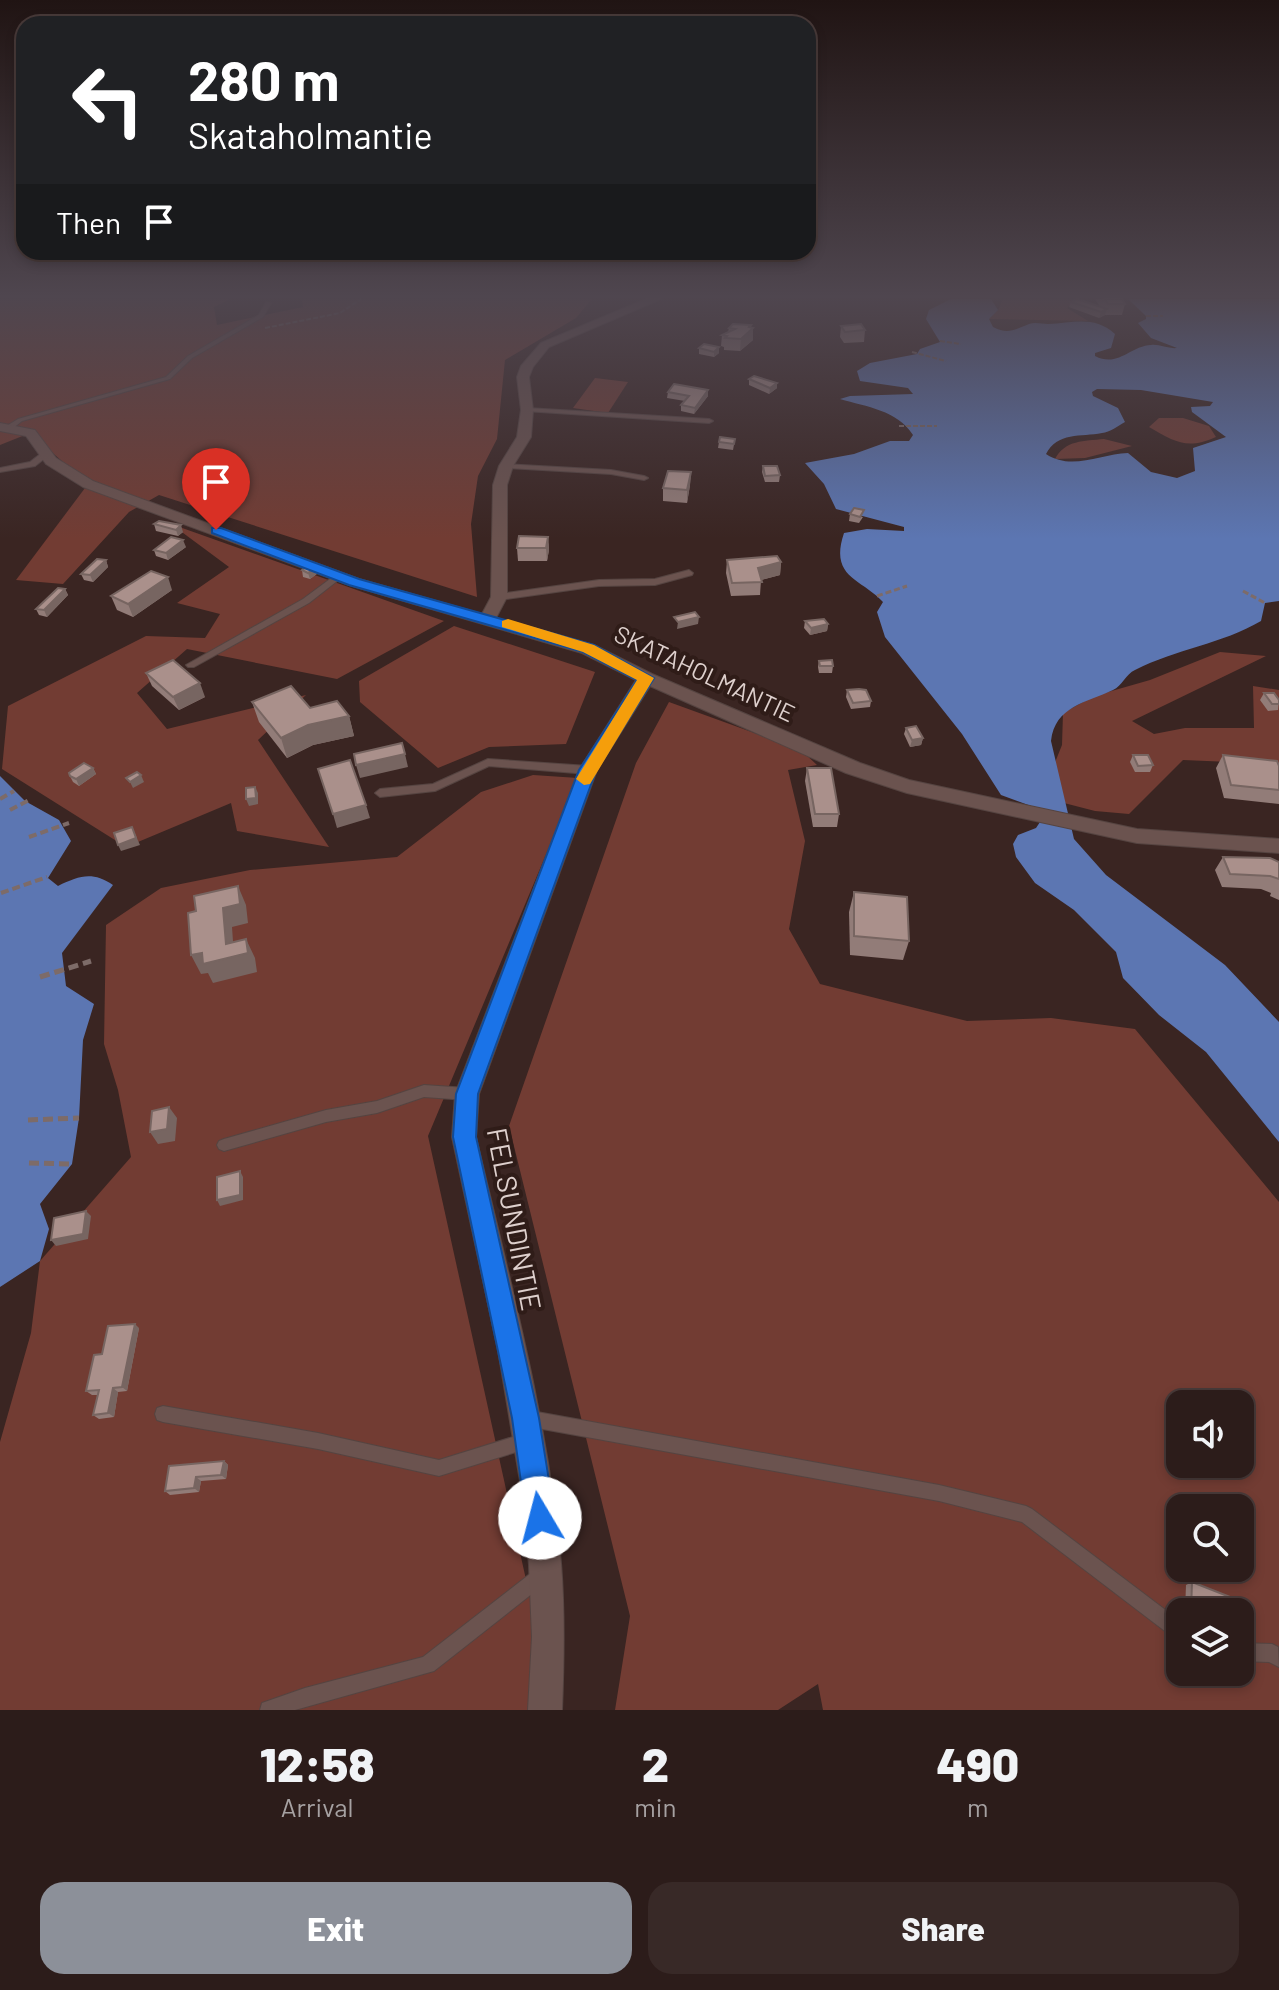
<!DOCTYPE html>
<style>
:root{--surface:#2c1c1a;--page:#382927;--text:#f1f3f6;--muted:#a6a1a2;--line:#483a39;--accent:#8c9099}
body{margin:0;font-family:Barlow,sans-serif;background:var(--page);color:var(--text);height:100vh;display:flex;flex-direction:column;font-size:30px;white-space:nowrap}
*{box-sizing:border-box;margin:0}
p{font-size:26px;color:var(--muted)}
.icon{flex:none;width:44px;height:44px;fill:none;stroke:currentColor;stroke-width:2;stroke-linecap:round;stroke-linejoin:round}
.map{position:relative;height:1710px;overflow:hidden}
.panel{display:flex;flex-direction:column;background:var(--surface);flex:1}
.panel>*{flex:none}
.guide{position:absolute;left:16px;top:16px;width:800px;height:244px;border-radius:24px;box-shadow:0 4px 12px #0003,0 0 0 2px var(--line);background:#202124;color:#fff;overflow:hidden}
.fabs{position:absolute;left:1166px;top:1390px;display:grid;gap:16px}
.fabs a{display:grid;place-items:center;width:88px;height:88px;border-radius:16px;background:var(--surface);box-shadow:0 4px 12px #0003,0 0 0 2px var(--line);font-size:40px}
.pin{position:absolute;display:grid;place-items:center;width:68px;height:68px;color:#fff;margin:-82px -34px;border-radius:50% 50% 50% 0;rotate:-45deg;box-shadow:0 0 8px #0007}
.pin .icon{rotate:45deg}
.me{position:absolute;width:88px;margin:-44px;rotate:352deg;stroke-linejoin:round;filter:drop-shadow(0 0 6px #0008)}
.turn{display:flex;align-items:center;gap:28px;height:168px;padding:0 40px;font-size:36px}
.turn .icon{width:104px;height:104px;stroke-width:2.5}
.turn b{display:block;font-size:56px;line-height:68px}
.then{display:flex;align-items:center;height:76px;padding:0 40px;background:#0003;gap:16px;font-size:30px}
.eta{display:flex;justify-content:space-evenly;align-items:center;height:136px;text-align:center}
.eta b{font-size:48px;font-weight:800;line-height:56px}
.button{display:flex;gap:16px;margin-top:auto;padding:16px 40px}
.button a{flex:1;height:92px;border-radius:24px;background:var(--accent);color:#fff;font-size:32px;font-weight:800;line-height:92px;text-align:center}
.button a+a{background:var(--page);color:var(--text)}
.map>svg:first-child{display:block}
.green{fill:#723c33;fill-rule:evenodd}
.water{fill:#5c76b2;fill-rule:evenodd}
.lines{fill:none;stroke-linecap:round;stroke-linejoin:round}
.lane-casing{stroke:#554441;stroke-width:2}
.street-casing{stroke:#554441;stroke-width:2}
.path-far3{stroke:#7d6b68;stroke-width:2;stroke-dasharray:5 2;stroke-linecap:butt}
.path-far2{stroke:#7d6b68;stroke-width:3;stroke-dasharray:6 3;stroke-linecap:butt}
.path-far1{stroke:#7d6b68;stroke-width:4;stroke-dasharray:8 4;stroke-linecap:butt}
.path{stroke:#7d6b68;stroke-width:5;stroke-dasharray:10 5;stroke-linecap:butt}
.lane{fill:#6b534f;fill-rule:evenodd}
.street{fill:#6b534f;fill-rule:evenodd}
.wall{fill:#927c78}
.shaded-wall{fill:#776561}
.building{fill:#aa908b;stroke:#776561;stroke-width:2}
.route{fill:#1a73e8;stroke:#114b97;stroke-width:2}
.slow{fill:#f59e0b}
.labels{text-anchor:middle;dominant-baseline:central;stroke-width:8;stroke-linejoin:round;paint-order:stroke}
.street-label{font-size:24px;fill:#ded0cd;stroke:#2f1c18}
.near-street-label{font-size:28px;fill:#ded0cd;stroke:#2f1c18}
</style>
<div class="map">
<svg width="1279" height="1710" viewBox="0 0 1279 1710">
<rect width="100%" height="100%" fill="#3a2522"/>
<g class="green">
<path d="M0 299H230L214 307 217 325 303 307 302 299H592L576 318 505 360 497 439 478 476 471 524 477 597 159 495 129 512 63 584 16 580 88 484 30 433 0 445Z"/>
<path d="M1003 299H1078L1067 308 1088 321 989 319 998 310Z"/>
<path d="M595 378 628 382 608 413 573 408Z"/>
<path d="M1159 418H1183L1209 426 1216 437C1187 450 1175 442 1149 427Z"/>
<path d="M1104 439 1132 446 1085 458 1055 459C1065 440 1084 441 1104 439Z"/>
<path d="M171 524 444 621 337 679 187 649 137 693 167 729 306 695 258 740 329 847 237 831 231 803 126 847 2 769 8 706 146 636 205 638 220 614 177 603 229 567Z"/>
<path d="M454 626 595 672 566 744 489 747 438 768 360 702 359 681Z"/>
<path d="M1220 652 1266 656 1132 721 1154 734 1185 728H1254L1253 686 1279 690V764L1183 760 1129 814 1095 811 1064 803 1054 765 1062 745 1063 713 1094 696 1150 680Z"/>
<path d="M669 702 801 750 817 765 788 770 805 841 789 929 820 984 967 1021 1051 1018 1135 1029 1279 1202V1710H823L818 1684 778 1710H615L630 1616 509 1126 636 763ZM1180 1404H1240V1464H1180ZM1180 1508H1240V1568H1180ZM1180 1612H1240V1672H1180Z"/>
<path d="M533 775 578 778 428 1136 540 1643 530 1710H0V1442L31 1333 40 1261 131 1157 118 1090 104 1044 106 925 161 888 250 870 397 857 481 792Z"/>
</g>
<g class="water">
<path d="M951 299H991L998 310 989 319 993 327C1008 335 1016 329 1029 324 1035 322 1042 324 1048 324 1074 323 1094 315 1115 334L1111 348 1095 353V356C1118 368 1130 346 1151 345 1160 344 1168 349 1177 348L1151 338 1138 323 1146 319V316L1128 299H1279V601L1265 603 1261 621C1222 644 1176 649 1135 670 1126 674 1122 686 1113 690 1086 703 1055 706 1051 741L1074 839 1106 875 1225 965 1279 1022V1142L1206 1052 1159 1015 1123 978 1116 952 1074 910 1035 883 1016 857 1013 844 1018 835 1036 828 1042 819 1031 806 1001 795 962 734 885 637 877 612 883 602C861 578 829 578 844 533L867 529 904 531V527L836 509 824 484 805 463 854 454 890 441H909L913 435C897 410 867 407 840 399L850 396 913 394 908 388 860 381 857 371 870 363 917 354 920 349 940 342 926 319 929 310ZM1097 389 1141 390 1213 402 1210 406 1191 407 1192 412 1226 437 1193 448 1195 471 1177 478 1151 472 1128 453C1101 454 1071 471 1046 454 1057 432 1081 437 1102 433 1110 432 1118 426 1125 422L1118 408 1093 396 1092 392Z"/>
<path d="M0 776 25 801 59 820 71 841 48 878 58 886C79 876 92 871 113 885L62 953 66 986 94 1004 83 1040 79 1118 72 1164 40 1204 49 1229 40 1261 0 1287Z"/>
</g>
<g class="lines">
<defs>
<g id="lane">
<path d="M266 302 271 303 263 317 192 358 170 379 22 421 12 429 5 427 18 419 166 377 188 356 259 315Z"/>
<path d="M527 408 709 419 713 421 709 423 525 411V409Z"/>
<path d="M43 452 50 454 35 466 0 472V468L30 462Z"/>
<path d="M503 464 611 470 644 476 648 478 644 480 611 474 506 468H503Z"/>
<path d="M689 570 693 573 692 575 655 585 599 586 499 600 495 597 499 594 599 580 655 579Z"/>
<path d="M338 573 342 576 341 578 309 603 194 667H188L186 665 303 599Z"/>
<path d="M488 759 588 766 593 770 588 774 489 766 435 791 380 797 375 793 380 789 433 784Z"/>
<path d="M424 1085 467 1088 472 1090 474 1094 472 1098 467 1100 424 1097 377 1113 326 1122 224 1151 219 1149 217 1145 219 1141 224 1139 326 1110 377 1101Z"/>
<path d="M163 1406 318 1433 439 1460 529 1432 535 1434 537 1440 535 1446 529 1448 439 1476 318 1449 163 1422 157 1420 155 1414 157 1408Z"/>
<path d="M526 1410 939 1485 1026 1506 1032 1509 1180 1621V1641L1174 1638 1022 1522 939 1501 526 1426 520 1424 518 1418 520 1412Z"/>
<path d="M541 1567 547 1570 550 1576 547 1582 434 1671 295 1710H260L262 1703 305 1688 423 1657 535 1570Z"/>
<path d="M1240 1643 1272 1644 1278 1647 1279 1667 1269 1662 1240 1661Z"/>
</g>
<path id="street" d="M646 299H661L549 347 533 367 529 377 533 410 531 437 513 466 507 485V597L496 618 594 645 652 674 860 763 909 780 1137 829 1279 839V853L1137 843 907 793 846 773 650 686 597 770 479 1094 476 1137C509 1278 548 1419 561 1563 565 1612 564 1661 562 1710H528L532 1637 529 1565 522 1493 498 1350 452 1137 455 1094 579 770 636 680 582 653 349 585 83 487 46 464 26 436 0 431V423L35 430 56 458 93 481 359 579 482 614 491 597 493 485 499 466 517 437 521 410 517 377 521 366 541 343Z"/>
</defs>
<use href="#lane" class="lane-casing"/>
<use href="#street" class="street-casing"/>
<g class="path-far3">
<path d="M1146 316H1163"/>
<path d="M265 328 340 313 361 299"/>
<path d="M940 341 961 344"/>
<path d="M912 352 946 361"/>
<path d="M899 426H937"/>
</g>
<g class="path-far2">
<path d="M1243 591 1265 603"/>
<path d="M877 596 907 586"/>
</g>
<g class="path-far1">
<path d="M0 799 14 791"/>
<path d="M10 810 31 799"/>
<path d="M29 837 69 823"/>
<path d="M1 893 47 877"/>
</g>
<g class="path">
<path d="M40 977 91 961"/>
<path d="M28 1120 79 1118"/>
<path d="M29 1163 72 1164"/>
</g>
<use href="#lane" class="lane"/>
<use href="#street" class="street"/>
</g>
<g class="wall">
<path d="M1095 299H1122L1125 304 1122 315H1105L1099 318 1069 307 1071 302 1100 307Z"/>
<path d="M751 325V328H753V340L740 351 724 350V347L721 346 722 335 728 332 729 328Z"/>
<path d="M841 326 865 330 864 342 844 343 840 337Z"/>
<path d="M719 347V353L714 357 699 354V348Z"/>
<path d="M749 379 777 388 769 394 749 385Z"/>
<path d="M708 390V396L694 414 681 411V405L685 401 667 398 668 392Z"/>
<path d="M735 439 733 450 718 448 719 442Z"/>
<path d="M763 466 780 475 779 482H765L762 472Z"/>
<path d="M691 472 690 485 687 503 663 501V488Z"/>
<path d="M850 514 863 517 859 523 849 521Z"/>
<path d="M154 524 183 532 178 536 156 531Z"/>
<path d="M548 537 549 550 547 561H518L517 548Z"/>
<path d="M186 547 168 560 156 556 154 550Z"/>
<path d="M106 560 108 567 93 582 84 580 81 574Z"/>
<path d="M727 560 781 562 780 575 761 580 760 595 731 596 726 573Z"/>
<path d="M302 570 318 573 310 579 303 577Z"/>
<path d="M65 589 68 595 47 617 39 615 36 609Z"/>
<path d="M172 590 133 617 117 610 111 596Z"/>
<path d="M805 621 828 624 827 631 810 635 804 628Z"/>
<path d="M819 661 833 666 832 673H819L818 667Z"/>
<path d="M146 673 205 697 179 710 152 686Z"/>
<path d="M847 690 871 701 870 707 851 709 846 697Z"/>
<path d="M1264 693 1279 700 1278 710 1268 711 1260 700Z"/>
<path d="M252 702 310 708 349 716 354 736 313 745 287 758 259 722Z"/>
<path d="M906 728 923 738 921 745 910 747 904 734Z"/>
<path d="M1133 755 1153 765 1150 772H1135L1130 762Z"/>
<path d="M1223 755 1279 766V804L1224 798 1216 768Z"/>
<path d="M93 768 96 774 79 786 73 782 70 776Z"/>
<path d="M807 768 839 814 837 827H813L805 781Z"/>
<path d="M1223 857 1279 862V900L1270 896 1271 893 1261 889 1222 887 1215 870Z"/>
<path d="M854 892 909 941 903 960 850 955 849 912Z"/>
<path d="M139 1328 127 1391 118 1392 114 1417 99 1419 93 1415 98 1395H92L86 1391 102 1354Z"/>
<path d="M224 1461 228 1465 226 1479 201 1481 199 1492 170 1495 165 1491Z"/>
<path d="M1192 1582 1229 1612H1185L1186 1585Z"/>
</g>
<g class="shaded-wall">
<path d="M1107 309 1105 315 1099 318 1101 312Z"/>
<path d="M751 325 750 331 753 328V340L740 351 741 339Z"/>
<path d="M719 347V353L714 357V352Z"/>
<path d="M777 383V388L769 394 770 388Z"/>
<path d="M708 390V396L694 414 695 408Z"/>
<path d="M691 472 690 485 687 503V490Z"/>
<path d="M181 525 183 532 178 536 176 530Z"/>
<path d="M548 537 549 550 547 561 546 548Z"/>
<path d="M183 540 186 547 168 560 166 553Z"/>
<path d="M106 560 108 567 93 582 90 575Z"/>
<path d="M781 562 780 575 757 581 758 568Z"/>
<path d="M316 567 318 573 310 579 308 573Z"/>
<path d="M168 577 172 590 133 617 128 604Z"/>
<path d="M65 589 68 595 47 617 44 610Z"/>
<path d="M699 617 698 624 677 629 678 622Z"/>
<path d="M828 624 827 631 810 635 811 628Z"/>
<path d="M200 683 205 697 179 710 173 697Z"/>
<path d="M349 716 354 736 313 745 287 758 281 738 308 725Z"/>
<path d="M923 738 921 745 910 747 912 740Z"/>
<path d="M405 754 408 767 360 778 356 765Z"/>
<path d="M93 768 96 774 79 786 76 779Z"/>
<path d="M141 775 144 782 133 788 130 782Z"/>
<path d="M255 787 258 793V804L249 806 246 799Z"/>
<path d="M366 805 370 818 337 828 333 814Z"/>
<path d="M132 827 140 845 121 851 118 845Z"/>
<path d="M238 886 246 905 248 923 232 927 234 956 246 939 255 958 257 972 213 983 208 973 201 974 191 955Z"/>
<path d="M169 1107 177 1118 175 1141 158 1144 150 1132Z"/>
<path d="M240 1171 243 1177V1200L220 1206 217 1200Z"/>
<path d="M86 1211 91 1216 88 1239 56 1246 51 1240Z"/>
<path d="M135 1324 139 1328 127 1391 122 1387Z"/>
<path d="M113 1388 118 1392 114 1417 108 1413Z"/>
<path d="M224 1461 228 1465 226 1479 221 1475Z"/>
<path d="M196 1477 201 1481 199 1492 194 1488Z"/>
</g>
<g class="building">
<path d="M1077 299 1107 309 1101 312 1071 302Z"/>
<path d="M1105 299H1122L1125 304H1108Z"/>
<path d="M733 324 751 325 749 327 753 328 741 339 725 338 727 336 722 335 735 329 729 328Z"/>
<path d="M861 324 865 330 845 332 841 326Z"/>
<path d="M704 344 719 347 714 352 699 348Z"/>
<path d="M754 376 777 383 770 388 749 379Z"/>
<path d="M674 384 708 390 695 408 681 405 689 396 668 392Z"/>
<path d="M720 437 735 439 734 444 719 442Z"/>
<path d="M763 466H777L780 475 765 476Z"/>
<path d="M668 471 691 472 687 490 663 488Z"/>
<path d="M854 508 864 510 860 517 850 514Z"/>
<path d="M159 521 181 525 176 530 154 524Z"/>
<path d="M519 536 548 537 546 548H517Z"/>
<path d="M171 537 183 540 166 553 154 550Z"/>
<path d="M777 556 781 562 758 568 762 582 732 583 727 560Z"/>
<path d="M97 559 106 560 90 575 81 574Z"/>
<path d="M310 564 316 567 308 573 302 570Z"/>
<path d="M151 571 168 577 128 604 111 596Z"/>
<path d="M58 588 65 589 44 610 36 609Z"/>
<path d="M695 612 699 617 678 622 674 617Z"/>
<path d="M824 619 828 624 811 628 805 621Z"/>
<path d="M173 660 200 683 173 697 146 673Z"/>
<path d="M832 660 833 666H820L819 661Z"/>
<path d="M291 686 310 708 337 701 349 716 308 725 281 738 252 702Z"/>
<path d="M859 689 866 690 871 701 853 703 847 690Z"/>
<path d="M1264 693H1274L1279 700V704H1272Z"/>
<path d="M916 726 923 738 912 740 906 728Z"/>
<path d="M402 743 405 754 356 765 354 754Z"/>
<path d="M1133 755H1148L1153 765 1138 766Z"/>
<path d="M1223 755 1277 761 1279 766V790L1231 785Z"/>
<path d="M350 760 366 805 333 814 318 769Z"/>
<path d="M84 763 93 768 76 779 70 776 69 773Z"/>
<path d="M807 768H831L839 814H815Z"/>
<path d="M137 772 141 775 130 782 126 778Z"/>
<path d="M255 787 256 798 246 799V788Z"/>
<path d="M132 827 136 838 118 845 114 833Z"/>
<path d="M1223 857 1270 858 1279 862V879L1270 876 1230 874Z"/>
<path d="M238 886 240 904 223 908 226 944 246 939 248 953 203 964 202 953 191 955 188 913 196 911 194 896Z"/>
<path d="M854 892 907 897 909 941 854 936Z"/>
<path d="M169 1107 167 1129 150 1132 152 1111Z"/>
<path d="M240 1171V1195L217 1200V1177Z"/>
<path d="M86 1211 83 1234 51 1240 54 1218Z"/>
<path d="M135 1324 122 1387 113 1388 108 1413 93 1415 99 1390 86 1391 94 1355 102 1354 108 1326Z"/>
<path d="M224 1461 221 1475 196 1477 194 1488 165 1491 169 1466Z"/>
<path d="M1192 1582 1230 1597 1229 1612H1191Z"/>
</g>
<linearGradient id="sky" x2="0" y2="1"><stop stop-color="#201413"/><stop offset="0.55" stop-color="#4f464f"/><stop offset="1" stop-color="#4f464f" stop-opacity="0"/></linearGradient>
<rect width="1279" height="539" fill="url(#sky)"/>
<path class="route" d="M212 528H221L359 579 594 645 654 678 596 771 478 1094 476 1137 539 1418 555 1518 550 1528 540 1533 530 1528 526 1518 512 1418 453 1137 456 1094 579 770 637 680 583 652 349 585 212 533Z"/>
<path class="slow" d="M508 619 594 645 654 678 590 784 584 785 576 779 637 680 583 652 502 627V621Z"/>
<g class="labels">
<g class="street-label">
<text transform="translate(705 673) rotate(25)">SKATAHOLMANTIE</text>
</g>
<g class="near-street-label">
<text transform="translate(515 1219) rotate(79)">FELSUNDINTIE</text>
</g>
</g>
</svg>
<div class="fabs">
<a><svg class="icon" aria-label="sound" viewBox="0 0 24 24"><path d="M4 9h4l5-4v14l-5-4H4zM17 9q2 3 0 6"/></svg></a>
<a><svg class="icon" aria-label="search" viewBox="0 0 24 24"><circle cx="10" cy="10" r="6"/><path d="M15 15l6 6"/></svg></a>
<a><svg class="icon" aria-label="layers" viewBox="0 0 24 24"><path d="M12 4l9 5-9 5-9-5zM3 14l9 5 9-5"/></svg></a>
</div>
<div class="pin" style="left:216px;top:530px;background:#d93025"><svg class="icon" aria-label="arrive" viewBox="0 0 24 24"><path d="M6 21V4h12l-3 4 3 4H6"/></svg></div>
<svg class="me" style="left:540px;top:1518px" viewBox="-20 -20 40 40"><circle r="19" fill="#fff"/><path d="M0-13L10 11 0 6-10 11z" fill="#1a73e8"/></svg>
<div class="guide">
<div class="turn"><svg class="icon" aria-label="left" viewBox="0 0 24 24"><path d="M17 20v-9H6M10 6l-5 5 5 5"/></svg><div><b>280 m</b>Skataholmantie</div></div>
<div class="then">Then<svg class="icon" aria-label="arrive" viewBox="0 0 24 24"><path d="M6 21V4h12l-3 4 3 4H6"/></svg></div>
</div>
</div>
<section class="panel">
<div class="eta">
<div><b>12:58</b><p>Arrival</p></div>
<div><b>2</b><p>min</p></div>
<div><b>490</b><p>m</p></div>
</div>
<div class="button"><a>Exit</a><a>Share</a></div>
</section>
